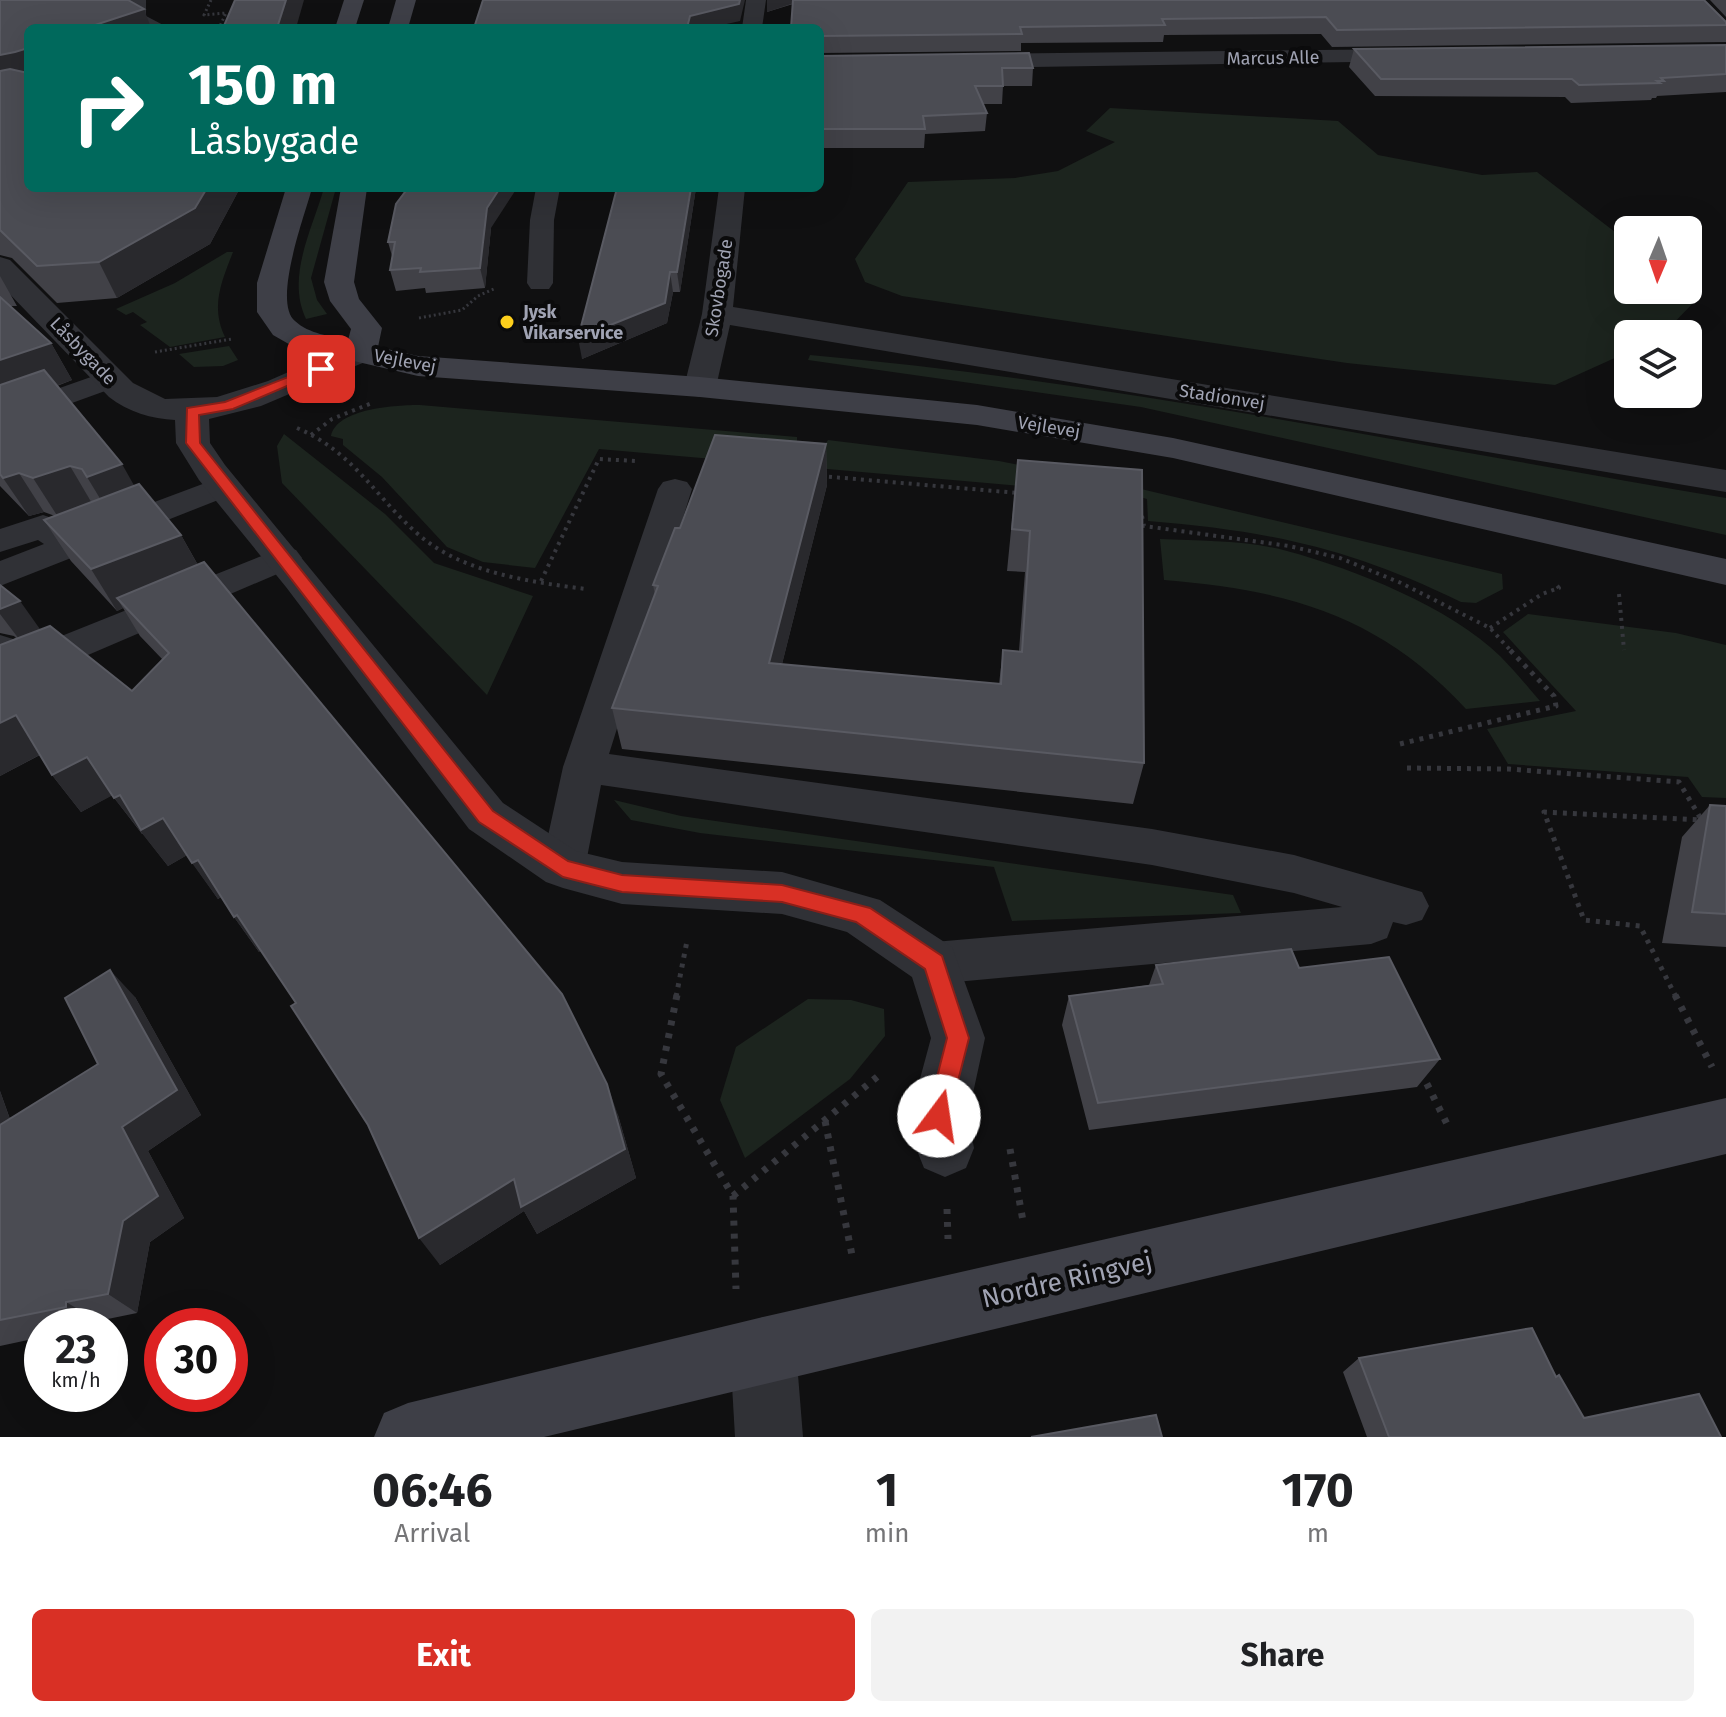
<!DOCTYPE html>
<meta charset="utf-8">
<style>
:root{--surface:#fff;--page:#f2f2f2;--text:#202124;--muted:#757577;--accent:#d93025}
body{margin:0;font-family:"Fira Sans",sans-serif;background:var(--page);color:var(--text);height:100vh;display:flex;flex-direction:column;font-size:30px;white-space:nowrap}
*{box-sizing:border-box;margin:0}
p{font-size:26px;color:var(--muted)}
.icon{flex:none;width:44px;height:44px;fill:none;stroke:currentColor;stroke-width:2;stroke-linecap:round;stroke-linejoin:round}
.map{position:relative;height:1437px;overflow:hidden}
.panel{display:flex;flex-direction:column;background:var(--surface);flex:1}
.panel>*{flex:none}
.guide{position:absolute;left:24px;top:24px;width:800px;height:168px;border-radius:12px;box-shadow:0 8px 32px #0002;background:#00695c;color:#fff;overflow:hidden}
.needle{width:52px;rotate:182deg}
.buttons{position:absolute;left:1614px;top:216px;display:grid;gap:16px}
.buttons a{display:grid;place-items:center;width:88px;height:88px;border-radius:12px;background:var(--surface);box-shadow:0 8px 32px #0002;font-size:40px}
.speed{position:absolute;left:24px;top:1308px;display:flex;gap:16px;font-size:40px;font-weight:700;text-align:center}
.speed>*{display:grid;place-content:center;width:104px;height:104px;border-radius:50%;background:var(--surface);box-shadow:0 8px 32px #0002;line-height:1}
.speed small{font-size:20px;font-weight:400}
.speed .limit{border:12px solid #d22;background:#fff;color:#111}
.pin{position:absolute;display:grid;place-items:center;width:68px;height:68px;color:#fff;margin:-34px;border-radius:16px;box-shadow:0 4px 12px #0006}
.me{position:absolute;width:88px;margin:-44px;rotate:14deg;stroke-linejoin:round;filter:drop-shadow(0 0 6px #0008)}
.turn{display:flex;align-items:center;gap:28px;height:168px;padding:0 32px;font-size:36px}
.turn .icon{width:104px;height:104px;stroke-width:2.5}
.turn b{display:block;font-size:56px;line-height:68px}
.eta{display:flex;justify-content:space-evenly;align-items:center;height:136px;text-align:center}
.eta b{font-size:48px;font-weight:700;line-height:56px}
.primary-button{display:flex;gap:16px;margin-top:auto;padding:16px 32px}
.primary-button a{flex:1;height:92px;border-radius:12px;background:var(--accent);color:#fff;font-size:32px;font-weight:700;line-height:92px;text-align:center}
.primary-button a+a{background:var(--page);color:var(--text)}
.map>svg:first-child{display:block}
.green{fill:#1c241e}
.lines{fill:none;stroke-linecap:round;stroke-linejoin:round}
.path-far3{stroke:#36373d;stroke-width:3;stroke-dasharray:2 3;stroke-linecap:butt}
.path-far2{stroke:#36373d;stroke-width:4;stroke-dasharray:3 5;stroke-linecap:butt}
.path-far1{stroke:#36373d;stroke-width:5;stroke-dasharray:4 6;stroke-linecap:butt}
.path{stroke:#36373d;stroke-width:7;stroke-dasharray:5 8;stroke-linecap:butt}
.service{fill:#303136;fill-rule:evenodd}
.minor{fill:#303136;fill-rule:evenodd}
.secondary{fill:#3e3f47;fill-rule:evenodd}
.wall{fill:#414147}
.shaded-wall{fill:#29292d}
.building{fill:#4b4c53;stroke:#595a62;stroke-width:2}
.route{fill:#d93025;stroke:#8d1f18;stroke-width:2}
.poi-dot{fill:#fdcf1c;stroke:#0b0b0c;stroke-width:3}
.labels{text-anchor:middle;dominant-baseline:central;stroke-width:8;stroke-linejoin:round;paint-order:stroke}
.far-street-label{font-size:18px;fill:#a0a3b3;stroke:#0b0b0c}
.far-poi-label{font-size:18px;font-weight:bold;fill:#a0a3b3;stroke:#0b0b0c;text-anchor:start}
.near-street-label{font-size:26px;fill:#a0a3b3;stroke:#0b0b0c}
</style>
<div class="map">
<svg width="1726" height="1437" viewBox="0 0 1726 1437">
<rect width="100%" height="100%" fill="#101011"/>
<g class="green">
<path d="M1110 108 1338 121 1378 155 1482 175 1537 172 1628 242V290L1688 289 1699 297 1663 334H1628V352L1555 385 1347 363 902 296 865 282 855 259 908 182 1015 178 1058 171 1115 142 1086 131Z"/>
<path d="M324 188H336L311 278 317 300 327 314 306 319C286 277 312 230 324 188Z"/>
<path d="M227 252H233C222 281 210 306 225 337L170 347 140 325 147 322 133 312 126 315 116 309 175 283Z"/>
<path d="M229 346 238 360 223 366 194 367 179 354Z"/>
<path d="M810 355C1118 382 1421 447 1726 498V535L1141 407 808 360Z"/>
<path d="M420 405 797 437V441L826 443 828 440 999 461 1141 489 1502 574 1503 589 1476 603 1461 602C1350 548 1270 531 1148 521L1147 499 1136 496 599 449 535 568 483 562 447 547 382 477 343 445V439L331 436C337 408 397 405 420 405Z"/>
<path d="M284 434 385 514 434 563 533 596 487 695 282 483 277 446Z"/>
<path d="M1160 539C1201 541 1247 540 1287 551 1354 569 1450 607 1500 656 1514 670 1527 686 1540 701L1466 709C1380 615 1287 590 1164 580Z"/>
<path d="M1528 614 1676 633 1726 645V798L1702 797 1688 777 1508 764 1487 729 1576 711 1503 632Z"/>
<path d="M614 800 681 816 1233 895 1241 913 1012 921 994 867 700 833 631 820Z"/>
<path d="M808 999 851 1000 884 1009 885 1036 850 1079 745 1158 720 1100 736 1047Z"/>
</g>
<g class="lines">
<g class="path-far3">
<path d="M211 0 204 15 226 13 219 28"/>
<path d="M419 318 462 310 478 296 494 289"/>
<path d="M155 352 232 339"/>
</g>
<g class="path-far2">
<path d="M297 428C355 453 375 497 419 535 463 573 531 582 586 589"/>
<path d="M311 435 332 419 372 403"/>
<path d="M821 476 1018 493"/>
<path d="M1142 516 1144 526 1289 546 1340 558 1401 583 1490 628 1511 651"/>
<path d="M541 581 599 459 636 461"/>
<path d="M1619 594 1624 650"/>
<path d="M1490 628 1542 594 1559 588 1555 583"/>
</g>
<g class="path-far1">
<path d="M1400 744 1556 706 1554 696 1509 649"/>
<path d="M1407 768 1509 769 1679 782 1701 819"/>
<path d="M676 997 687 941"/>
<path d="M1676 997 1640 926 1584 920 1544 812 1703 820"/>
</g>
<g class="path">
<path d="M677 995 661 1074 733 1196 736 1289"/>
<path d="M1675 995 1712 1067"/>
<path d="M1421 1072 1449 1128"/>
<path d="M825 1121 853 1260"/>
<path d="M1010 1149 1023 1221"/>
<path d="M733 1196 883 1072"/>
<path d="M947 1209 948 1239"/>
</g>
<g class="service">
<path d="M128 0H146V16L169 28H142L129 23Z"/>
<path d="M536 188H560L554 220 553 283 549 289H531L527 283 530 220Z"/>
<path d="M108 371 119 374 123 380 119 386 0 429V409Z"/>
<path d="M224 476 236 479 240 486 236 493 0 586V561L44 544 38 540 0 552V529L43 515 58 520 92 508 104 511 109 519Z"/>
<path d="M675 479 687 482 692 489 609 754 1152 829 1294 855 1422 892 1429 906 1422 920 1406 925 1393 922 1387 938 1371 944 934 984 917 978 910 963 917 948 934 942 1342 907 1294 893 1152 865 601 785 585 868 579 881 563 886 547 881 541 868 563 767 658 489 663 482Z"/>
<path d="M284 547 296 550 302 558 296 566 32 679 18 683 0 673V635L13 639 24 651Z"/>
</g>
<g class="minor">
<path d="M746 0H766L762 28H742Z"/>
<path d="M1414 49 1425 56 1422 61 970 68 959 61 970 54Z"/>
<path d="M719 188H745L733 307 1726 470V492L730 325 716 387 712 394 700 397 688 394 684 387 702 314Z"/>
<path d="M0 257 10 260 133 383 165 399 217 397 268 381 350 345H372L377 352 372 359 261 406 209 419 210 443 225 465 503 803 576 851 622 862 782 872 880 900 952 947 985 1038 968 1116 974 1148 966 1168 945 1177 924 1168 916 1148 910 1116 931 1038 912 977 847 932 782 914 622 904 563 888 546 882 469 829 286 587 199 480 176 443 175 420C152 419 128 412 109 397L0 284Z"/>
<path d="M763 1317 786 1327 796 1350 803 1437H735L730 1350 740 1327Z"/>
</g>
<g class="secondary">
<path d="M344 0H364L355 28H335Z"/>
<path d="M396 0H416L408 28H388Z"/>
<path d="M286 188H312C305 215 272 302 295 321 309 334 330 336 348 340L351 329 330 301 324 282 341 188H367L354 282 359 299 382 328 378 347 418 356 700 377 977 405 1173 438 1726 559V585L1173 458 977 425 700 397 418 376 294 347 273 335 257 312V283Z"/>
<path d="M1726 1098V1154L544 1437H374L384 1413 408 1403 763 1317Z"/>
</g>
</g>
<g class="wall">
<path d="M0 0 28 28V188H240L210 244 117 298 57 303 12 258 0 255Z"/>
<path d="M767 0H1704L1726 25V42L1332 47 1321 34 1164 35 1163 42 1021 43V51L820 53V28L793 4 767 12Z"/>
<path d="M1710 0H1726V17Z"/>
<path d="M1726 45V92L1657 96 1656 98H1652L1651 100 1571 103 1565 97 1375 96 1349 67 1354 49Z"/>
<path d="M820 56 1033 68 1032 86H1003L1002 104H983L987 113 985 131 925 134 924 148H820Z"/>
<path d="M617 188H696L680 292H673L667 323 582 359Z"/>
<path d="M491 228 485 288 426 293 425 288 396 291 390 270 392 256 388 242Z"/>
<path d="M0 276 17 306H10L51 343 72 380 57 386 134 486 181 535 198 565 618 1115 636 1178 537 1234 524 1211 440 1265 368 1125 296 1003 261 950 259 952 234 917 221 897 218 899 187 855 168 866 143 834H142L112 795 81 812 52 775 40 755 0 776V645L16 638 14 636 0 633V585L40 630 132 691 163 660 140 636 123 608 117 611 71 561 44 520 55 516 44 512 29 516 0 486Z"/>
<path d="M826 444 827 485 782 664 999 684 1003 650 1019 651 1025 572 1007 571 1018 460 1144 763 1133 804 622 749 612 708 655 595 653 585 680 528Z"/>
<path d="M1710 805 1726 806V947L1662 943 1682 837Z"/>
<path d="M1156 965 1299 968 1440 1059 1417 1087 1089 1130 1062 1025 1069 996 1149 985Z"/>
<path d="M135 997 201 1115 148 1151 184 1218 150 1242 137 1313 98 1321 96 1326H42V1337L0 1346V1091L10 1119 98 1064Z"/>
<path d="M1359 1358 1556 1377 1584 1418 1721 1437H1367L1343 1372Z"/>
</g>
<g class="shaded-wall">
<path d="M286 0H304L296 28H277Z"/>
<path d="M740 0H745L740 21 709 28H687L690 16Z"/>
<path d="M767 0H794V3L767 12Z"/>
<path d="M144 9 151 28H86Z"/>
<path d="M28 48V84L0 89V55Z"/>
<path d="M207 188H240L210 244 117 298 99 262Z"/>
<path d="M500 188H517L491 228 485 288 480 268 487 208Z"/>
<path d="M691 188H696L680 292 677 272Z"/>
<path d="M670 272 673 292 667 323 582 359 578 338Z"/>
<path d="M51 343 72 380 0 406V360Z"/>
<path d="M826 444 827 485 772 704 769 663Z"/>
<path d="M122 464 144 503 110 515 87 477Z"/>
<path d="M70 466 93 505 58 517 33 478Z"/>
<path d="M19 473 44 512 29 516 3 478Z"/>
<path d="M181 535 204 576 117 598 123 608 117 611 91 569Z"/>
<path d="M20 601 47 639 25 647 0 614V609Z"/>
<path d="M16 715 45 752 0 776V723Z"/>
<path d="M87 757 115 794 81 812 52 775Z"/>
<path d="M120 795 163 818 189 854 168 866 114 798Z"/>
<path d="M198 860 224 895 218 899 192 863Z"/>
<path d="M237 915 262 950 259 952 234 917Z"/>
<path d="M110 970 135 997 201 1115 148 1151 184 1218 150 1242 137 1313 108 1294 122 1127Z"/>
<path d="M607 1084 618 1115 636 1178 537 1234 524 1211 440 1265 419 1238Z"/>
<path d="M0 1091 22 1154 0 1137Z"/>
<path d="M66 1302 98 1321 97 1326 66 1307Z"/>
</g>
<g class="building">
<path d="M0 0H128L144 9 86 28H28V48L15 52 0 55Z"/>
<path d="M235 0H286L277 28H223Z"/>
<path d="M483 0H740L739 4 690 16 687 28H474Z"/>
<path d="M793 0H1704L1726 22V25L1337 30 1326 17 1162 19 1165 25 1020 27 1022 34 820 36V28H791Z"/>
<path d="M1726 45V74L1661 78 1664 81H1657L1660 83 1579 85 1572 79H1381L1354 49Z"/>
<path d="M1029 53 1033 68H1002L1003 86H975L987 113 923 116 925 129H820V56Z"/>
<path d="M10 69 28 73V188H207L195 208 99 262 37 266 0 230V71Z"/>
<path d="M408 188H500L487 208 480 268 420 272 421 268 390 270 395 242H388L396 204Z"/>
<path d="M617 188H691L677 272H670L665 303 578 338Z"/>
<path d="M0 297 51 343 0 360Z"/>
<path d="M44 370 122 464 87 477 82 469 70 466 33 478 19 473 3 478 0 474V385Z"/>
<path d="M715 435 826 444 769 663 1001 684 1003 650 1022 652 1030 531 1012 529 1018 460 1142 470 1144 763 612 708 658 586 653 585 675 528H680Z"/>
<path d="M139 484 181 535 91 569 44 520Z"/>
<path d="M204 562 562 994 607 1084 625 1149 521 1207 514 1179 419 1238 368 1125 291 1006 296 1003 237 915 234 917 198 860 192 863 163 818 141 830 120 795 114 798 87 757 52 775 16 715 0 723V645L50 626 132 691 169 653 117 598Z"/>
<path d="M0 585 20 601 0 609Z"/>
<path d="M1710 805 1726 806V914L1692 912Z"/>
<path d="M1291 949 1299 968 1389 957 1440 1059 1098 1103 1069 996 1163 984 1156 965Z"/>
<path d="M110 970 177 1090 122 1127 158 1196 123 1221 108 1294 66 1302V1307L0 1320V1125L98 1064 65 998Z"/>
<path d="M1532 1328 1556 1377 1559 1375 1584 1418 1699 1394 1721 1437H1389L1359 1358Z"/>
<path d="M1156 1415 1162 1437H1031Z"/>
</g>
<path class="route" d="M316 366 327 369 233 409 199 415 200 443 493 811 568 861 622 875 782 885 870 908 942 956 969 1038 947 1124 939 1127 930 1124 927 1116 947 1038 925 969 856 922 782 902 622 892 563 877 479 822 186 443 187 408 225 402Z"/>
<circle class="poi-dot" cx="507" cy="322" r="8"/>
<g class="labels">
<g class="far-street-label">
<text transform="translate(1273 58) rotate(-1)">Marcus Alle</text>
<text transform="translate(719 288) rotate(-81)">Skovbogade</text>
<text transform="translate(83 351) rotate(46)">Låsbygade</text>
<text transform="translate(405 361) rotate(11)">Vejlevej</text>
<text transform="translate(1222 397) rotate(9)">Stadionvej</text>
<text transform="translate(1049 427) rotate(9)">Vejlevej</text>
</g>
<g class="far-poi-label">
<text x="523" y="312">Jysk<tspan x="523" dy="21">Vikarservice</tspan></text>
</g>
<g class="near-street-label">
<text transform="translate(1067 1280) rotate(-13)">Nordre Ringvej</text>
</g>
</g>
</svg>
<div class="buttons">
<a><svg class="needle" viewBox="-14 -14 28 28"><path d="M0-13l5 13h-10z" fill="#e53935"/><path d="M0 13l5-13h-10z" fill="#757577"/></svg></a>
<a><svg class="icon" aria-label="layers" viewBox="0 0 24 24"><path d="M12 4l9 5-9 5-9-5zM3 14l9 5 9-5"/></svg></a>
</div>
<div class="speed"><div>23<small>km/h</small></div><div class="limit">30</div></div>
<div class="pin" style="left:321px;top:369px;background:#d93025"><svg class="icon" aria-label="arrive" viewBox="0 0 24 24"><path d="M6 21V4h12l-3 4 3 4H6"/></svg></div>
<svg class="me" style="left:939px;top:1116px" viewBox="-20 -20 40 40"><circle r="19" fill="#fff"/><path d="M0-13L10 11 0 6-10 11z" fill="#d93025"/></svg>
<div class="guide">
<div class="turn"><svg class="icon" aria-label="right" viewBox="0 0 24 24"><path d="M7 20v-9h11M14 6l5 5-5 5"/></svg><div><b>150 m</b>Låsbygade</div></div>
</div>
</div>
<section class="panel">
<div class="eta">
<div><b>06:46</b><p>Arrival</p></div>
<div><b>1</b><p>min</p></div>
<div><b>170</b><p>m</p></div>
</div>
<div class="primary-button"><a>Exit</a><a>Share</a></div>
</section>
